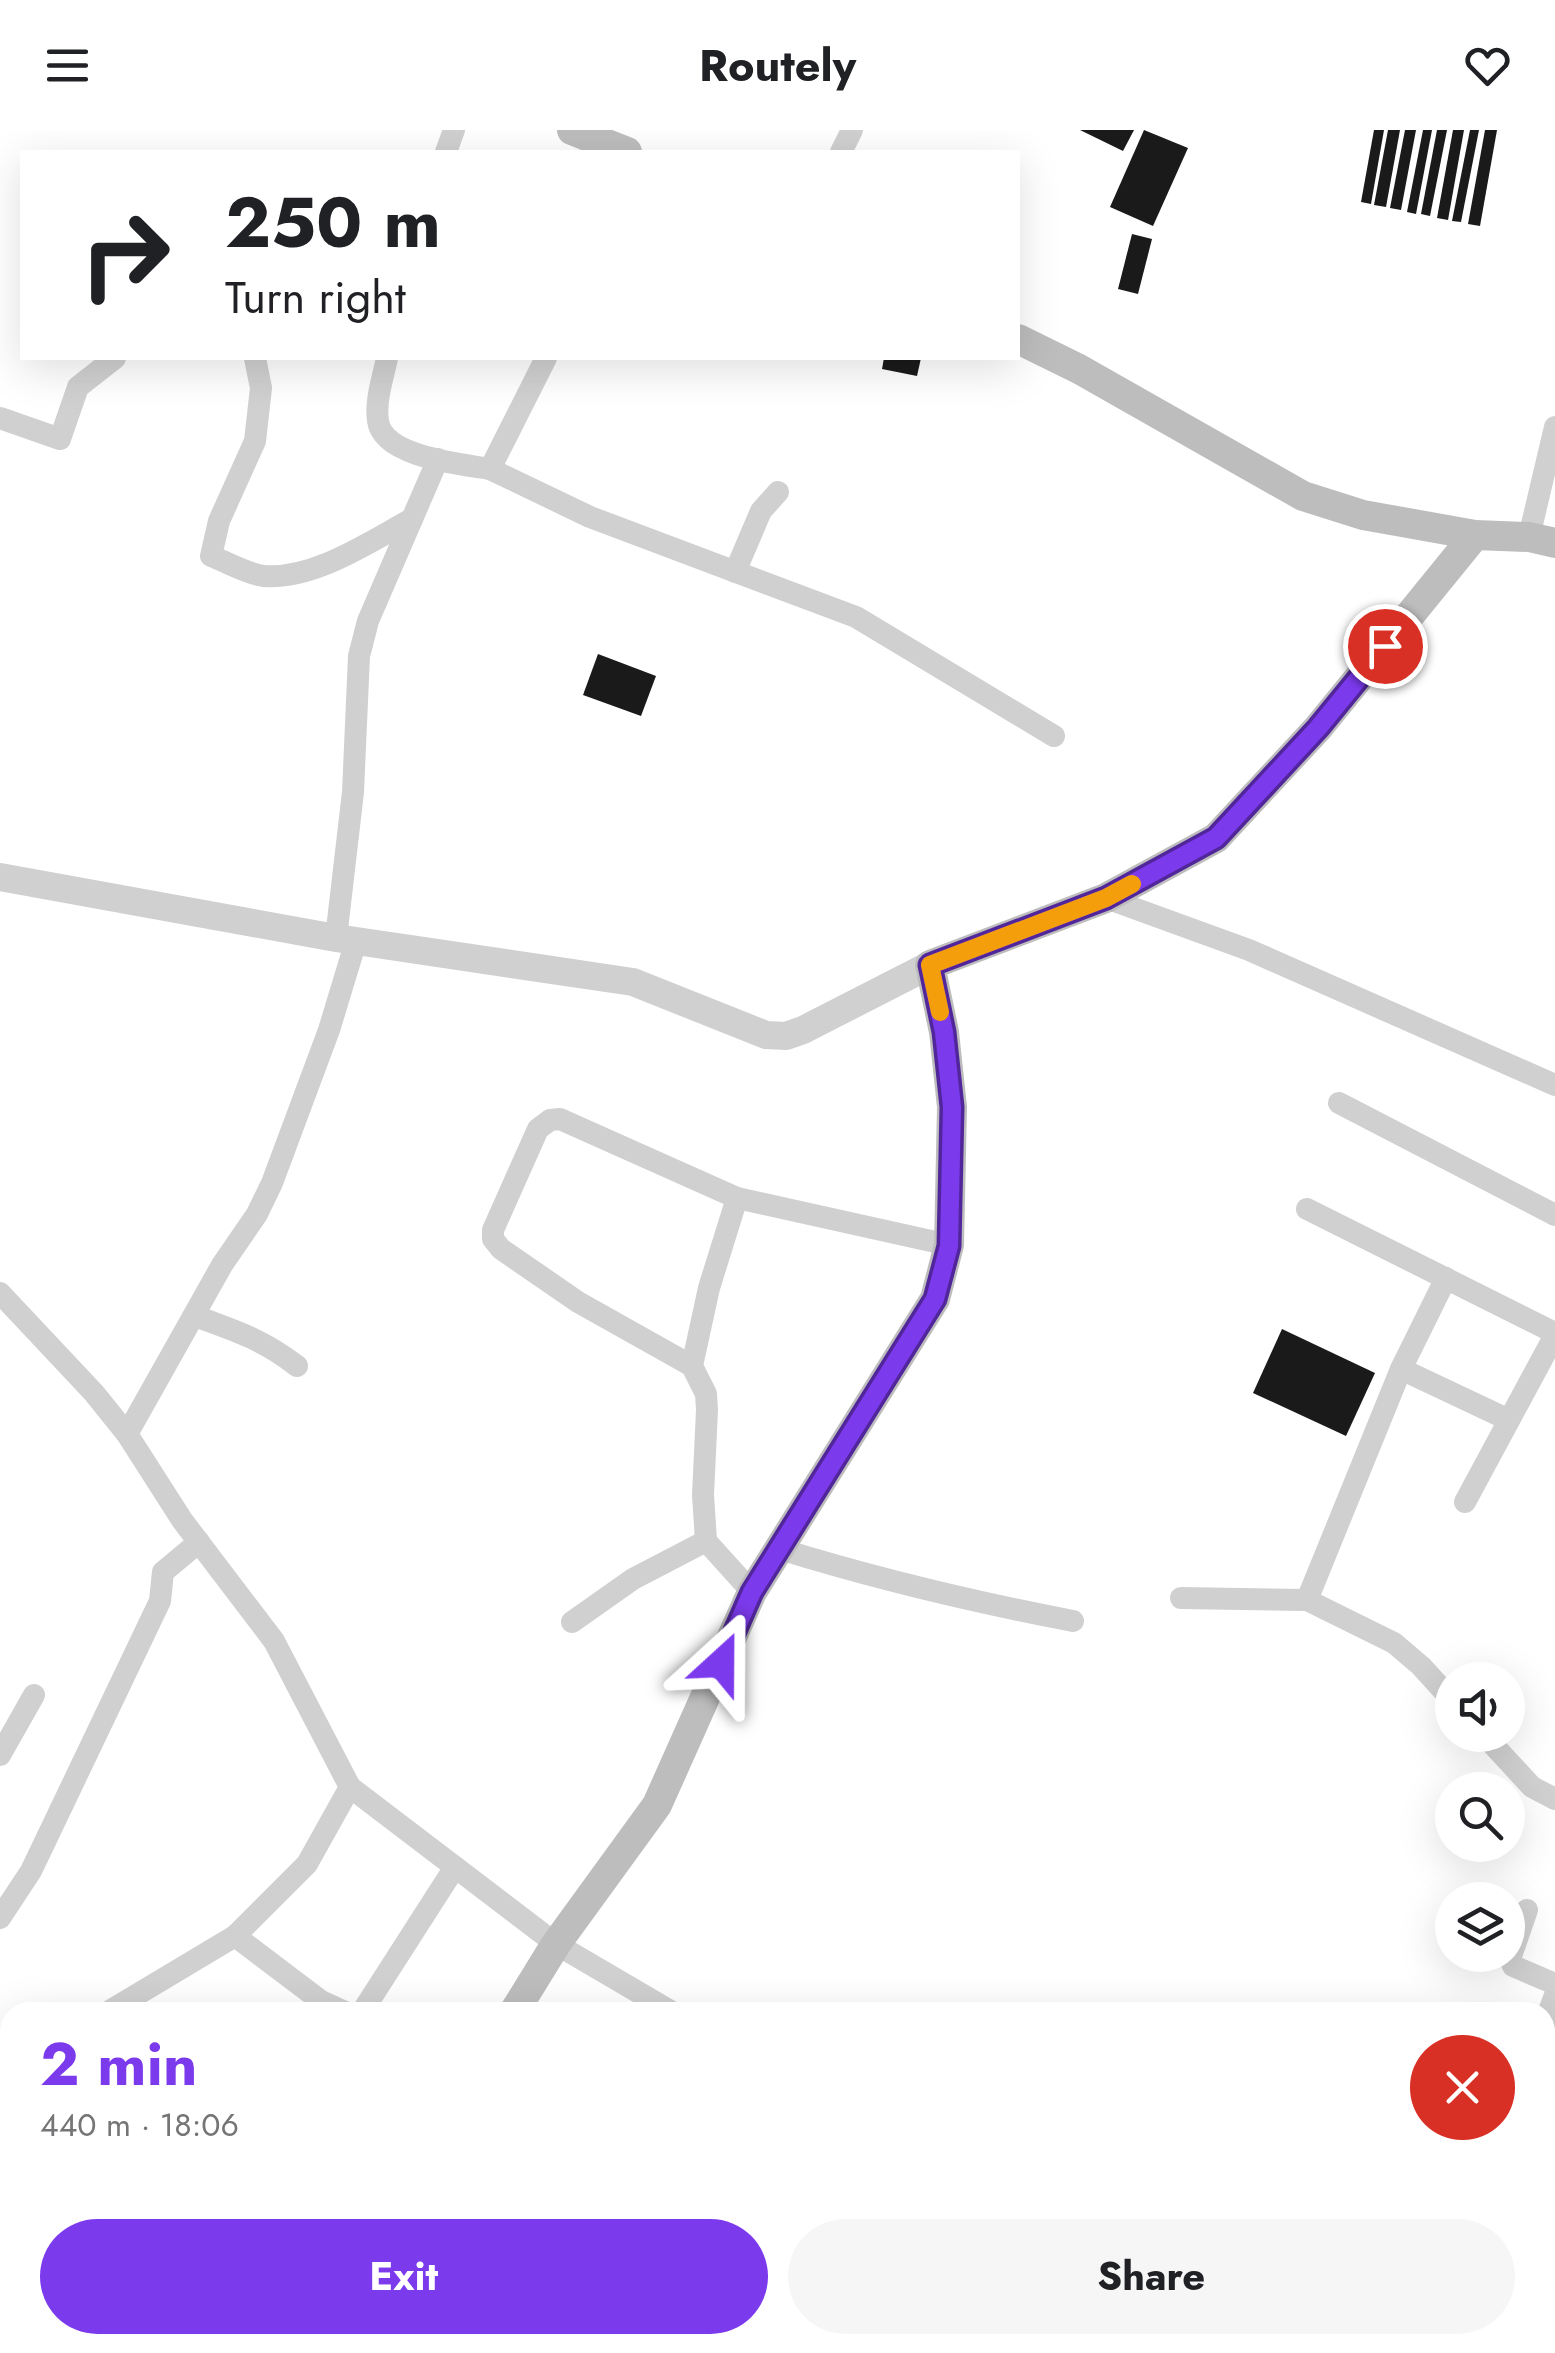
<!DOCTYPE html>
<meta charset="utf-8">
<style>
:root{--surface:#fff;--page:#f6f6f6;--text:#202124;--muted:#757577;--accent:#7c3aed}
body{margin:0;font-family:Jost,sans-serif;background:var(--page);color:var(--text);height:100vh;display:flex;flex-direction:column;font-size:38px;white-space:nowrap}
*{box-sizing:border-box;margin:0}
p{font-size:32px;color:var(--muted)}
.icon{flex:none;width:55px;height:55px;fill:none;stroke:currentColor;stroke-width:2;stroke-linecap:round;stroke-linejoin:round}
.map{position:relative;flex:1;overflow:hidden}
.sheet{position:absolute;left:0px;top:1872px;width:1555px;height:352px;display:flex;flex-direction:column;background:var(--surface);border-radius:30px 30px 0 0;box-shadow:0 10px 40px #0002}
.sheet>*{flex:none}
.banner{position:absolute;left:20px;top:20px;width:1000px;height:210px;border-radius:0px;box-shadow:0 10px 40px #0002;background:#fff;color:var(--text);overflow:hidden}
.tools{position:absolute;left:1435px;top:1532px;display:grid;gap:20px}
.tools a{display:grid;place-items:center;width:90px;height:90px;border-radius:50%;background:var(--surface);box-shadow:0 10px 40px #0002;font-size:50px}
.pin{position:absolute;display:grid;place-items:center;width:85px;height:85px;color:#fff;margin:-42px;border:5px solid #fff;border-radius:50%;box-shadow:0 2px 10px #0007}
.me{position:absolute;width:110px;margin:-55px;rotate:24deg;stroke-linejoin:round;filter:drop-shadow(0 0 8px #0008)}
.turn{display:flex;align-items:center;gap:35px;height:210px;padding:0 40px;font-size:45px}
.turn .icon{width:130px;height:130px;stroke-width:2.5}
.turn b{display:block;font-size:70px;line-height:85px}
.round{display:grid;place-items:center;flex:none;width:105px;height:105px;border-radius:52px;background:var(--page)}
.headline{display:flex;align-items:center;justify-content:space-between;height:170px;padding:0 40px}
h1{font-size:60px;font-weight:700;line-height:75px;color:var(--accent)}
.action{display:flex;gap:20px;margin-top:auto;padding:20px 40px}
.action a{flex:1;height:115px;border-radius:60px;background:var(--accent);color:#fff;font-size:40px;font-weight:700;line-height:115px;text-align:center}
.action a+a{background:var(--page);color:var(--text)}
header{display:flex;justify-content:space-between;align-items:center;height:130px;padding:0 40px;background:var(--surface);font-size:45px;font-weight:700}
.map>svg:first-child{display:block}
.building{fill:#1a1a1a}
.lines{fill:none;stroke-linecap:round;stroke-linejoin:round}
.minor{stroke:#d0d0d0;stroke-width:22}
.tertiary{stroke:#d0d0d0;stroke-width:28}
.secondary{stroke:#bdbdbd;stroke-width:30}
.route-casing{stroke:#51269a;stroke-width:25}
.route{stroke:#7c3aed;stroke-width:18}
.slow{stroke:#f59e0b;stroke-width:18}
</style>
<header><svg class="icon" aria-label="menu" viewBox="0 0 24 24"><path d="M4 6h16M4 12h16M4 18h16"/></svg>Routely<svg class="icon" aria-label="heart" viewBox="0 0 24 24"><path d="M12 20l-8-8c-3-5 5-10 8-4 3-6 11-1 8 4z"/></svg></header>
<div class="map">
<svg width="1555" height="2223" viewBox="0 0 1555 2223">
<rect width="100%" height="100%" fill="#fff"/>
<g class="building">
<path d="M1080 0H1134L1123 21Z"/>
<path d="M1144 0 1188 18 1153 96 1110 77Z"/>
<path d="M1374 0H1384L1371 74 1361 72Z"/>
<path d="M1388 0H1400L1386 77 1374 75Z"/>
<path d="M1405 0H1416L1401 80 1390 78Z"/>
<path d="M1423 0H1432L1416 84 1407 82Z"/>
<path d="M1437 0H1447L1430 86 1421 84Z"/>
<path d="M1453 0H1464L1448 90 1437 88Z"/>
<path d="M1470 0H1479L1461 92 1452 91Z"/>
<path d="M1485 0H1497L1480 96 1468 94Z"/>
<path d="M1132 104 1152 109 1138 164 1118 159Z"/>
<path d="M884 228H921L917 246 882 239Z"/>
<path d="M598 524 656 546 641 586 583 565Z"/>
<path d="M1282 1199 1375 1243 1346 1306 1253 1263Z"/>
</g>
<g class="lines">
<g class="minor">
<path d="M446 22 454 0"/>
<path d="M841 22 852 0"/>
<path d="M255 228 261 258 255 311 219 391 211 426C227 432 247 444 264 446 314 450 369 412 412 389"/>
<path d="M387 228C383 248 375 270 378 291 383 327 461 334 490 339"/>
<path d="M546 228 490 339 590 387 856 487 1054 606"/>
<path d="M0 288 60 309 78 257 115 228"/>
<path d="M1529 407 1555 297"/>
<path d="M735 442 761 381 778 362"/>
<path d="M1106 768 1249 820 1555 955"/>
<path d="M336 808 353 662 359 526 368 491 438 329"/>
<path d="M1339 973 1555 1085"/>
<path d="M1307 1079 1555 1203"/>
<path d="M0 1163 94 1263 127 1304 182 1390 274 1511 350 1657 307 1734 235 1806 108 1882"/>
<path d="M195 1186C234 1200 264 1210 297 1236"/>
<path d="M692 1236 578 1172 501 1119 493 1109V1100L538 999 550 990 560 989 737 1068"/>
<path d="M1401 1239 1509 1290"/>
<path d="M127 1304 222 1135 257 1084 272 1053 329 900 356 811"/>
<path d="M1465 1372 1555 1205"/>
<path d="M780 1419C877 1449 974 1472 1073 1491"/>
<path d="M752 1462 706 1411 703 1365 707 1280 706 1264 692 1236 709 1158 737 1068 949 1115"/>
<path d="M1181 1468 1307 1470 1394 1513 1421 1536 1452 1570"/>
<path d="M1307 1470 1401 1239 1446 1148"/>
<path d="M572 1492 633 1449 706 1411"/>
<path d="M1484 1605 1532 1657 1555 1669"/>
<path d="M0 1625 34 1565"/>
<path d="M350 1657 556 1814 672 1882"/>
<path d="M1527 1780 1510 1829 1513 1836 1555 1854"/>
<path d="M0 1788 31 1741 160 1471 163 1442 199 1412"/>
<path d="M235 1806 321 1871 345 1882"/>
<path d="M362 1882 455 1737"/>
<path d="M1545 1892 1555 1865"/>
<path d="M0 1942 10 1937"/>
<path d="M0 1994 10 1999"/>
<path d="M1545 2110 1555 2081"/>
<path d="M0 2132 10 2139"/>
<path d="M135 2215 149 2223"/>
<path d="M559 2215 581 2223"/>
<path d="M761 2215 773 2223"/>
<path d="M975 2215 988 2223"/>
<path d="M1269 2215 1280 2223"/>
<path d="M399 2223 403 2215"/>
<path d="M479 2223 482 2215"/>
<path d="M597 2223 600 2215"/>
<path d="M862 2223 867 2215"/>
<path d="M1435 2223 1438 2215"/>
</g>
<path class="tertiary" d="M0 747 336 808 633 852 766 905 786 906 803 900 930 835"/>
<g class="secondary">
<path d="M572 0 627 22"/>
<path d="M1018 209 1079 239 1303 366 1363 385 1475 405 1529 407 1555 413"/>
<path d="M514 1882 556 1814 657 1675 752 1462 935 1169 949 1115 952 977 944 902 930 835 1106 768 1216 708 1318 598 1475 405"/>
<path d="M307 2223 312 2215"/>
</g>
</g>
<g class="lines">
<defs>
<path id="route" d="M721 1533 752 1462 935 1169 949 1116 952 977 944 902 930 835 1106 768 1216 708 1318 598 1385 516"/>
</defs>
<use href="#route" class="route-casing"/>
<use href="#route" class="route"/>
<path class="slow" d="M940 882 930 835 1106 768 1132 754"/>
</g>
</svg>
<div class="tools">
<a><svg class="icon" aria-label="sound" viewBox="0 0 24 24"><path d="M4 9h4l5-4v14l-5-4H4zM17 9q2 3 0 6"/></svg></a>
<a><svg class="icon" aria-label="search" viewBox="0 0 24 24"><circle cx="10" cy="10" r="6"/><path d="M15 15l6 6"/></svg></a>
<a><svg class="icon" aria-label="layers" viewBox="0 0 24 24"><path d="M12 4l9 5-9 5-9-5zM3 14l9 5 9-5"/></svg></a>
</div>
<div class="pin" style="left:1385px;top:516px;background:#d93025"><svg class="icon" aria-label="arrive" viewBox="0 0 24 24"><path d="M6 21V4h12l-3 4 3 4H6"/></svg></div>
<svg class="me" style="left:721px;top:1533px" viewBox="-20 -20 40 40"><path d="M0-17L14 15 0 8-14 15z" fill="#7c3aed" stroke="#fff" stroke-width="4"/></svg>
<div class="banner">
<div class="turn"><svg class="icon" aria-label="right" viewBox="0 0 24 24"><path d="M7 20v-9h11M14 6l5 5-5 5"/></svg><div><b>250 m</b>Turn right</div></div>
</div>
<section class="sheet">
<div class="headline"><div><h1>2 min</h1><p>440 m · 18:06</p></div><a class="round" style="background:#d93025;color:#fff"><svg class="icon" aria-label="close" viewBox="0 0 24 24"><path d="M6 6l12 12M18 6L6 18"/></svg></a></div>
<div class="action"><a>Exit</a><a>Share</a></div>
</section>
</div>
